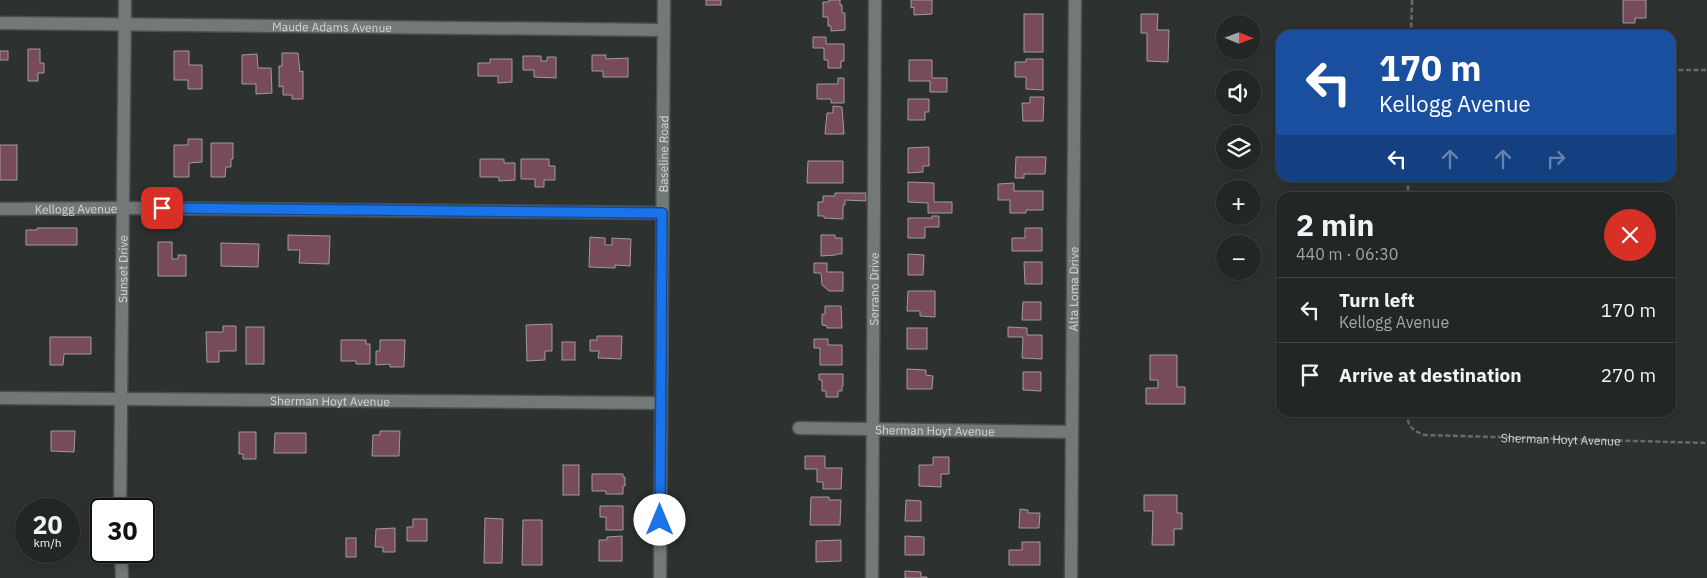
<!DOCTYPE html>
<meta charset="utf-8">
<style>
:root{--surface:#222624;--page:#2e3231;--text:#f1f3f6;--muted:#a2a5a6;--line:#3f4341}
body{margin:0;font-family:"IBM Plex Sans",sans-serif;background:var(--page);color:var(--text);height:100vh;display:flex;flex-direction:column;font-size:19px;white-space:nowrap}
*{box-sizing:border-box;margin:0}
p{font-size:16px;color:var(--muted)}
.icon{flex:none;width:28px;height:28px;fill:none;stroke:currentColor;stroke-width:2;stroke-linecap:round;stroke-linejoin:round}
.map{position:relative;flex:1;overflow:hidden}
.side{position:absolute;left:1276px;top:192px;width:400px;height:225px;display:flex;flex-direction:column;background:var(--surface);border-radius:15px;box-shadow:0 2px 12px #0003,0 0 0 1px var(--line)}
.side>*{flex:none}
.guide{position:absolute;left:1276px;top:30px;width:400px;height:152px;border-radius:15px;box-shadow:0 2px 12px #0003,0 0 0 1px var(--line);background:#1a4fa0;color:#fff;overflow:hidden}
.needle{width:32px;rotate:91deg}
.tools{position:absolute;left:1216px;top:15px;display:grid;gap:10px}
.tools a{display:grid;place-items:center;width:45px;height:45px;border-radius:50%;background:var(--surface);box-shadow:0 2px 12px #0003,0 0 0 1px var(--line);font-size:25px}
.speed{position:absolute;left:15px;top:498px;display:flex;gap:10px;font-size:25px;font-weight:700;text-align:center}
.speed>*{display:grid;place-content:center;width:65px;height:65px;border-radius:50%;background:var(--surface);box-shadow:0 2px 12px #0003,0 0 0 1px var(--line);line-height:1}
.speed small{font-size:12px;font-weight:400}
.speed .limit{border:2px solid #111;border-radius:8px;background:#fff;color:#111}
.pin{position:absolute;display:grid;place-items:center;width:42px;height:42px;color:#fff;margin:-21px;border-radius:10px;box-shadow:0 2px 8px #0006}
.me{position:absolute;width:55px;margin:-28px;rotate:0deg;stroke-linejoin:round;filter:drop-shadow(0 0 4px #0008)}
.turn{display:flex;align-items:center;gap:18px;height:105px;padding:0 20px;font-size:22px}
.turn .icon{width:65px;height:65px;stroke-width:2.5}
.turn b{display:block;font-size:35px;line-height:42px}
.lanes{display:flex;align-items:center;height:48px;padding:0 20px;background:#0003;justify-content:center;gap:25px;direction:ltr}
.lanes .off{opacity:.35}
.round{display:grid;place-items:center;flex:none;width:52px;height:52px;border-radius:26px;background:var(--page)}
.head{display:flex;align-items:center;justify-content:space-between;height:85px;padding:0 20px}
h1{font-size:30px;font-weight:700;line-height:38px}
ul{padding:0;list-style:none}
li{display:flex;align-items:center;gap:15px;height:65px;padding:0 20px;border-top:1px solid var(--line)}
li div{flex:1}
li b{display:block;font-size:19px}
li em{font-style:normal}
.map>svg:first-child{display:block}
.building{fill:#784b5c;stroke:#a19a9c}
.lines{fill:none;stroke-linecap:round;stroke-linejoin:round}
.minor-casing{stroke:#4a4e4d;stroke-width:15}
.path{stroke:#676b6a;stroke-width:2.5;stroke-dasharray:5 2.5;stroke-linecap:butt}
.minor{stroke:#737976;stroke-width:12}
.route-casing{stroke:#114b97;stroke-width:12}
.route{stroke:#1a73e8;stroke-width:9}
.labels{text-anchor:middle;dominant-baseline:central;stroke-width:4.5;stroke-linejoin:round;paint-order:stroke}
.street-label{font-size:12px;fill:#d2d5d4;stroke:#2d3230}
</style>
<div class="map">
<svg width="1707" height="578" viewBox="0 0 1707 578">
<rect width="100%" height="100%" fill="#2d3230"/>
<g class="building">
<rect x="706" y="0" width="15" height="5"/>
<path d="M829 0H840V5H842V13H845V30L831 31V26H828V17H823V2H829Z"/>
<path d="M911 0H932V14L914 15V7L911 8Z"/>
<path d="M1623 0H1646V18H1635V23H1623Z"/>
<rect x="1024" y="14" width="19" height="38"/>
<path d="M1141 14H1158L1157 30H1169L1168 62 1147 61V33H1141Z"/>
<path d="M813 37H826V44H844V61H841V68H828V60H824V48H813Z"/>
<path d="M28 49H40V63H44V73H38V81H28Z"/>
<rect x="0" y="51" width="8" height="9"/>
<path d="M174 51H189V65H202V89H188V80H174Z"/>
<path d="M282 53H298L300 72 303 71V99H292V95H283V86L279 87V66H282Z"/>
<path d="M257 54 258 68H271L272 93 256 94V84H242V55Z"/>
<path d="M592 55H606V59L628 58V77H603V71H592Z"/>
<path d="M523 56H541V61H547V57H556V78L534 77V70H523Z"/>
<path d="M490 59H512V82L498 83V76H478V63H490Z"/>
<path d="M1026 59H1043V90L1026 89V77H1015V62H1026Z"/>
<path d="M909 60H932V78H947V92H930V81H909Z"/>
<path d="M838 78H844V103H831V99H817V84H838Z"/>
<path d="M1030 97H1044L1043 121H1023L1022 103H1030Z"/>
<path d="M908 99H929V112H925V120H908Z"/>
<path d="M833 106 842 107 844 134H825L827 113H833Z"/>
<path d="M188 139H202V162L189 163V177H174V145H188Z"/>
<path d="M211 143H233V159H231V167H226L225 177H211Z"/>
<rect x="0" y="145" width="17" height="35"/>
<path d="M929 147V166H923V172L908 173V148Z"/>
<path d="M1016 157H1046L1045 174H1024V178H1015Z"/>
<path d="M480 159H504V163H515V180L499 181V177H480Z"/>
<path d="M521 159H549V166H555V180H544V187H535V179H521Z"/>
<path d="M808 161H843V183H807Z"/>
<path d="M908 182 934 183V202H952V213H928V203L908 202Z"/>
<path d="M1014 183V191H1043V210H1026V213H1010V200H998V184Z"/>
<path d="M835 193H866V201L845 200V205H843V219L824 218V216H818V202H823V196H835Z"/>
<path d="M932 216H939V227H925V238H908V218H932Z"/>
<path d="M37 228H77V245H26V230H37Z"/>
<path d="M1025 228H1042V251H1012V238H1025Z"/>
<path d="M288 235 330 236 329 264 299 263 300 250H288Z"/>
<path d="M821 235H835V238H842V254H836V255L821 256Z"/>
<path d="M590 237 605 238V245H612V238L631 239 630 266 615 265V268L589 267Z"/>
<path d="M158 242H172V259H178V255H186V276H158Z"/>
<path d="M221 243 259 244 258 267 221 266Z"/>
<path d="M908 254 924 255 923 275H908Z"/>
<path d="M1024 262H1042V284H1025Z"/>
<path d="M814 263H827V272H843V291H829L822 285 821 273H814Z"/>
<path d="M908 291H935V317L920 316V311H907Z"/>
<path d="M1023 302H1041V320H1022Z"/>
<path d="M825 306H841L842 328H827V326L822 325V314H825Z"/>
<path d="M552 324V351H545V360L527 361 526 325Z"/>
<path d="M223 326H236V351H219V362H207L206 332H223Z"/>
<rect x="246" y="327" width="18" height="37"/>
<path d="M1008 327 1027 328V335H1042V359L1022 358 1023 337H1008Z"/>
<rect x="907" y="328" width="20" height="21"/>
<path d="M597 336H622L621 359 598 358 599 351H590V340H597Z"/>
<path d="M50 337H91V354H64L63 365H50Z"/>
<path d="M814 339H828V345H842V365H820V348H814Z"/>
<path d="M341 340H366V344H370V364H356V361H341Z"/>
<path d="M380 340H405L404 367H390V364L376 365V351H380Z"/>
<rect x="562" y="342" width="13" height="18"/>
<path d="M1150 355H1177V387H1185V404H1146V388H1158V380H1150Z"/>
<path d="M907 369 926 370V375L933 376 932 389H907Z"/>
<path d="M1023 372H1041V391L1023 390Z"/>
<path d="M819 374H843V386H842V391H838V397H826V391H822V380H819Z"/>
<path d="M51 431H75L74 452 51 451Z"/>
<path d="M380 431H400L399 456H372L373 435H380Z"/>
<path d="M239 432H256V459H243V454H239Z"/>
<path d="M275 433H306V453H274Z"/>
<path d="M805 456H825V468H842L841 489H823V482H817V469H805Z"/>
<path d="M933 457H949V474H941V487L919 486V465H933Z"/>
<rect x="563" y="465" width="16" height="30"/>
<path d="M592 474H623V477H625V486H623V494H606V491H592Z"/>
<path d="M1144 495H1177V513H1182V529H1174V545H1152L1153 511H1144Z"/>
<path d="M811 497H829V500H841L840 525H810Z"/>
<path d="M906 500 921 501V521H905Z"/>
<path d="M600 506H623V530H606V517H600Z"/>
<path d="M1020 509 1028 510V513H1040L1039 528H1019Z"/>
<path d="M485 518 503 519 502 563H484Z"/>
<path d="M413 519H427V541H407V527H413Z"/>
<path d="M523 520H542V565H522Z"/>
<path d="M395 528V552H383V547H375L376 529Z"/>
<path d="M622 536V561H599V540H607V537Z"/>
<path d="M905 536 924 537V555H905Z"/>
<rect x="346" y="538" width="10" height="19"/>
<path d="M841 540V561L816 562V541Z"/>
<path d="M1022 542H1040V565H1009V550H1022Z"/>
<path d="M905 571 921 572V577H927V578H905Z"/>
</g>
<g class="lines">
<defs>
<g id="minor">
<path id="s2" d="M0 23 664 30"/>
<path id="s3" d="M0 209 122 208 662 213"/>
<path id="s4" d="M0 398 660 403"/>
<path id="s5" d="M799 428 1072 432"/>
<path id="s6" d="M120 509 125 0"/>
<path d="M121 551 122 578"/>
<path id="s7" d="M660 578 664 0"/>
<path id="s8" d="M872 578 875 0"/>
<path id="s9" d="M1071 578 1075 0"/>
</g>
</defs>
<use href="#minor" class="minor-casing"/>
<g class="path">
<path d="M1411 35 1412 0"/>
<path d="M1671 70H1707"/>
<path d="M1408 198V178"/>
<path id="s1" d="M1407 412C1407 426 1412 430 1424 435L1707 443"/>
</g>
<use href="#minor" class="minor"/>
</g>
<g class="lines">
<defs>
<path id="route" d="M162 208 662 213 660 520"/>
</defs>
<use href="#route" class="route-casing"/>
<use href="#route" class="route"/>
</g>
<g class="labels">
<g class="street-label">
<text stroke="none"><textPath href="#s2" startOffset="332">Maude Adams Avenue</textPath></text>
<text stroke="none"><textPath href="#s7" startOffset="424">Baseline Road</textPath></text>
<text stroke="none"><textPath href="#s3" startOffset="76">Kellogg Avenue</textPath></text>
<text stroke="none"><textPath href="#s6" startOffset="240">Sunset Drive</textPath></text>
<text stroke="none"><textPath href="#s8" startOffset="289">Serrano Drive</textPath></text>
<text stroke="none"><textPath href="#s9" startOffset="289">Alta Loma Drive</textPath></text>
<text stroke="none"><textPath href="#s4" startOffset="330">Sherman Hoyt Avenue</textPath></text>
<text stroke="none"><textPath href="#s5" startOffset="136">Sherman Hoyt Avenue</textPath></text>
<text stroke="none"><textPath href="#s1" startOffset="168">Sherman Hoyt Avenue</textPath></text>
</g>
</g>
</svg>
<div class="tools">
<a><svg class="needle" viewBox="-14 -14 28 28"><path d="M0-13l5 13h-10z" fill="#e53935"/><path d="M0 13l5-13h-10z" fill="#a2a5a6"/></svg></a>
<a><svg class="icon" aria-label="sound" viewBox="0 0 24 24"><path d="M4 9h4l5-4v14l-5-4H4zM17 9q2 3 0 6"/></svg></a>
<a><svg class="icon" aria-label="layers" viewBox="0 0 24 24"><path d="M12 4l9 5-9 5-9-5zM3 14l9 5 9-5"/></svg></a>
<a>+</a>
<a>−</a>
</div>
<div class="speed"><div>20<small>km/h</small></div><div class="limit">30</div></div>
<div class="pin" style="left:162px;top:208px;background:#d93025"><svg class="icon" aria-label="arrive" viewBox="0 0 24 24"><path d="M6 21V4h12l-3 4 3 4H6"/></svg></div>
<svg class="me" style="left:660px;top:520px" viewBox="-20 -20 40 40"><circle r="19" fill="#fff"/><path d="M0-13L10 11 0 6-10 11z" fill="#1a73e8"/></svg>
<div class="guide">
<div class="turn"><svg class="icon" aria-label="left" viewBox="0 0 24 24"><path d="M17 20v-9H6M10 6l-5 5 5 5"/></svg><div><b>170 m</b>Kellogg Avenue</div></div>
<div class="lanes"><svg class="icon" aria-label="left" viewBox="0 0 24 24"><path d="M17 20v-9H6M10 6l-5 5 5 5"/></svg><svg class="icon off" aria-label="ahead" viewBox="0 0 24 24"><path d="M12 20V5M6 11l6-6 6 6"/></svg><svg class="icon off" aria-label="ahead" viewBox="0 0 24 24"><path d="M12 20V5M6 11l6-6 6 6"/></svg><svg class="icon off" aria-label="right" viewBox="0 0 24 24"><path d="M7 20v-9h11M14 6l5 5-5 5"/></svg></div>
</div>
<section class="side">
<div class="head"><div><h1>2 min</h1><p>440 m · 06:30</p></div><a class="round" style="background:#d93025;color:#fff"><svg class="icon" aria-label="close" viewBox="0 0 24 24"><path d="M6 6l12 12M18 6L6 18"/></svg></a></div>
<ul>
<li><svg class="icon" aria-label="left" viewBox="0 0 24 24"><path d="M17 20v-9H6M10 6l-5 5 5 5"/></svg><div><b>Turn left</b><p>Kellogg Avenue</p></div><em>170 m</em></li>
<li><svg class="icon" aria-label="arrive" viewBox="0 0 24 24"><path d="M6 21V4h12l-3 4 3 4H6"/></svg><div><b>Arrive at destination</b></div><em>270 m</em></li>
</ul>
</section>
</div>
